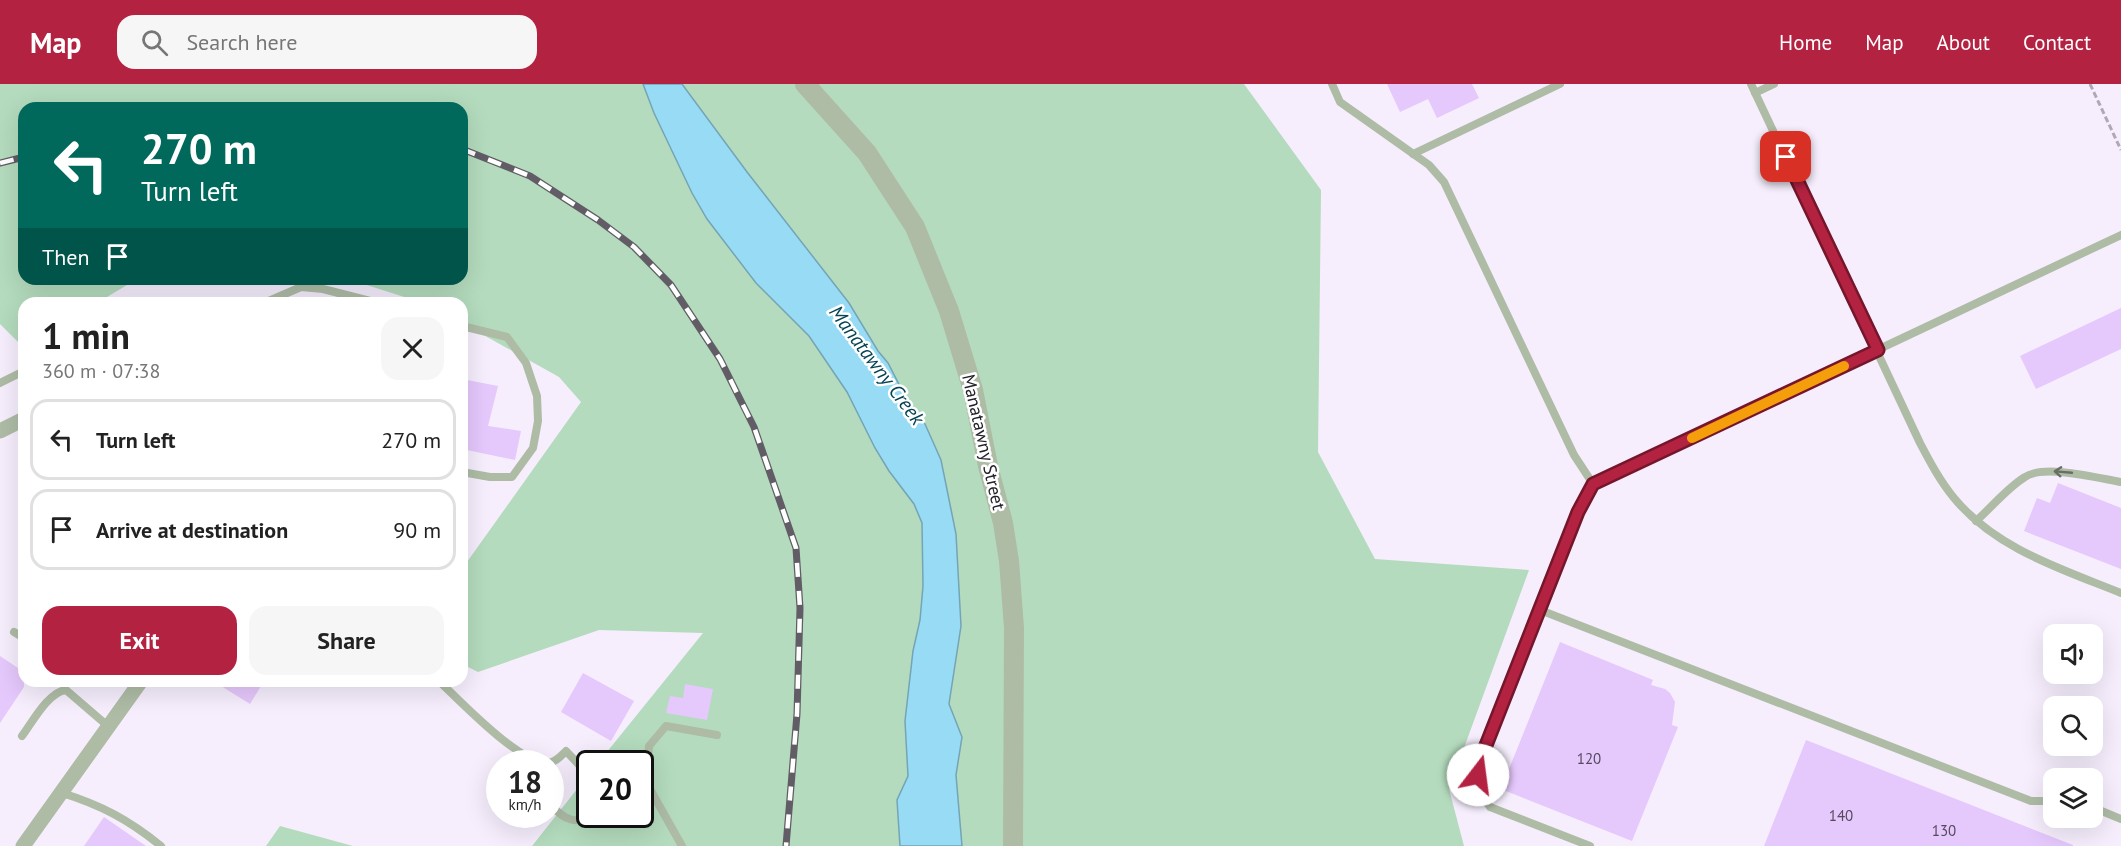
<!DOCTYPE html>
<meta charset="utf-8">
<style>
:root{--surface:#fff;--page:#f6f6f6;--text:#222;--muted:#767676;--line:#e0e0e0;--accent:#b42242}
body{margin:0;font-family:"PT Sans",sans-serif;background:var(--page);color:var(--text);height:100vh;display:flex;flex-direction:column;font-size:22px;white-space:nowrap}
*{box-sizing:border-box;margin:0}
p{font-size:20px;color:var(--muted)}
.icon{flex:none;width:33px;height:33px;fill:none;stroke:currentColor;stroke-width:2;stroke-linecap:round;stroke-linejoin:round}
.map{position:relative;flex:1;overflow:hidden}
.panel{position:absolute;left:18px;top:213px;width:450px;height:390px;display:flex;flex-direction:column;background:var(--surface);border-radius:18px;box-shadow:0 6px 24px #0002}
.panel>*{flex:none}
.banner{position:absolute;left:18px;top:18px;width:450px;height:183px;border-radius:18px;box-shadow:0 6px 24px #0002;background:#00695c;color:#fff;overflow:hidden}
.buttons{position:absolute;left:2043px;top:540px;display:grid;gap:12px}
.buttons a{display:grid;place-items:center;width:60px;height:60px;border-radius:12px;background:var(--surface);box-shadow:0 6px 24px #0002;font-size:30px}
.speed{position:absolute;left:486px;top:666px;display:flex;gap:12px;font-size:30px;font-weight:700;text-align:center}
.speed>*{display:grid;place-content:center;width:78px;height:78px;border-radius:50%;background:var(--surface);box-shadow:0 6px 24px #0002;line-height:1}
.speed small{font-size:15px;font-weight:400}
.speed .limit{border:3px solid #111;border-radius:9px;background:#fff;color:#111}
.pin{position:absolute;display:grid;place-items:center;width:51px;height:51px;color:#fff;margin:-26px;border-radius:12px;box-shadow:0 3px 9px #0006}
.me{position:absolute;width:66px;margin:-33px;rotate:15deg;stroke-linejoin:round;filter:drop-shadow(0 0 4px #0008)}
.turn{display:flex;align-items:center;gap:21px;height:126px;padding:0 24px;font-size:27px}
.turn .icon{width:78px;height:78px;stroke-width:2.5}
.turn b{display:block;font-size:42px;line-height:51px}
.then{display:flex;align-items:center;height:57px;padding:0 24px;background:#0003;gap:12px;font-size:22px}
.round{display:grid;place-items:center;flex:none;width:63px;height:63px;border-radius:18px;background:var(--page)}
.summary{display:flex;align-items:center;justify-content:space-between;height:102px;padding:0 24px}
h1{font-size:36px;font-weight:700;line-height:45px}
.button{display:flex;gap:12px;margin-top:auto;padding:12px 24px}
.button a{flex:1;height:69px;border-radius:18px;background:var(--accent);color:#fff;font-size:24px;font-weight:700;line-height:69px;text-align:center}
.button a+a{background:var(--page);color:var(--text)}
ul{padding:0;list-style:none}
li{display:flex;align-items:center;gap:18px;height:81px;margin:0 12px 9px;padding:0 12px;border:3px solid var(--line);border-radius:18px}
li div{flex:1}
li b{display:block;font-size:22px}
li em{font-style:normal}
header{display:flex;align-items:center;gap:36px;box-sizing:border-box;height:84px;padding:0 30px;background:var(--accent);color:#fff}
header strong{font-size:28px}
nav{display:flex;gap:33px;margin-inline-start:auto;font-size:21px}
.search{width:420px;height:54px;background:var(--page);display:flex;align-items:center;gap:15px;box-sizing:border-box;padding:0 21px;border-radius:18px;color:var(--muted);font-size:22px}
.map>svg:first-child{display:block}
.green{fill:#b4dbbd}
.water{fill:#97dcf4;stroke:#74a4b6;stroke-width:1.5}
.building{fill:#e5c8fc}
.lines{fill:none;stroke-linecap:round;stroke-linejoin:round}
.path{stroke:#afa8b5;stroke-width:3;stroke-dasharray:6 3;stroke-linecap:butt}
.service{stroke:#aebca6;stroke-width:8}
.minor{stroke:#aebca6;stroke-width:15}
.tertiary{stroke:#aebca6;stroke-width:20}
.rail-casing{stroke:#615c65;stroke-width:7}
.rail{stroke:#fff;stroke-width:4.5;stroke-dasharray:14;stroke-linecap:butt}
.oneway{stroke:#696e66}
.route-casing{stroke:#75162b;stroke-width:15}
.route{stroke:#b42242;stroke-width:10}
.slow{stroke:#f59e0b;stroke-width:10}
.labels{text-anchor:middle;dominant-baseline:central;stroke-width:5;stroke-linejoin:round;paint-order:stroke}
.number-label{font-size:15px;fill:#544a5c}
.street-label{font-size:18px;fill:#242027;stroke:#fff}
.water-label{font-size:20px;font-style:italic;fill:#054455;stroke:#fff}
</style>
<header>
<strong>Map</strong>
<div class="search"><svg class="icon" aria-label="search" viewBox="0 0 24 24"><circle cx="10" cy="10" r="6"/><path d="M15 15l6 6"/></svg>Search here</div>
<nav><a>Home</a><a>Map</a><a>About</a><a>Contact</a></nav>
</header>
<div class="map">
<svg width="2121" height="762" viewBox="0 0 2121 762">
<rect width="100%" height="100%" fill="#f6eefd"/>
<g class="green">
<path d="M0 0H1244L1321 106 1318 368 1375 475 1529 486 1449 705 1464 762H532L589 690 590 730H640V680L598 679 703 549 599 546 478 588 462 580V485L581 318 559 293 462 239V219H423L348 195H462V24H24V195H137L97 219H24V264L0 240Z"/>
<path d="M280 742 353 762H266Z"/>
</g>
<path class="water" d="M643 0H682L747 88 849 219 878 267 888 279 904 310 925 340 941 376 956 450 961 542 949 620 962 653 956 691 962 762H900L897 716 908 692 905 637 913 567 920 536 923 502 922 439 914 420 889 387 875 364 847 308 809 252 756 199 707 135 692 109 654 29Z"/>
<g class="building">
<path d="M1387 0H1472L1479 14 1437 34 1428 15 1400 28Z"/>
<path d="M2121 224V265L2036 305 2020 272Z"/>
<path d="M462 295 498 302 488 342 521 347 515 376 462 365Z"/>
<path d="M2058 399 2121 424V485L2024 447 2037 414 2050 419Z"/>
<path d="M1560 558 1653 596 1651 601 1665 605 1670 609 1675 618 1672 641 1678 643 1632 757 1501 705Z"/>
<path d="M0 572 24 588V603L0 639Z"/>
<path d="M583 589 634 617 611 657 561 628Z"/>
<path d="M213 597H264L250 620Z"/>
<path d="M685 600 713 605 707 636 666 629 670 612 683 614Z"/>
<path d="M1806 656 2073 761V762H1764Z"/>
<path d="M104 733 146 762H84Z"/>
</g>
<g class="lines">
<path class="path" d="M2090 0 2121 66"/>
<g class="service">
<path d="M1332 0 1340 18 1429 81 1444 98 1574 371 1593 400"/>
<path d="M1751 0 1920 359C1930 378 1940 397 1954 414 1996 465 2062 485 2121 509"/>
<path d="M1755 9 1774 0"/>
<path d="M1413 70 1560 0"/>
<path d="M264 219 301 203 323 205 378 219"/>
<path d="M462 242 507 253 526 279 537 312 538 337 533 364 512 393H490L462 388"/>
<path d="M0 299 24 287"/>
<path d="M1976 437C1992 423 2007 404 2025 393 2044 380 2098 394 2121 398"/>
<path d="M1540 526 2031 717H2054"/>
<path d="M14 548 24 554"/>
<path d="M439 597C460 617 519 679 547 679 555 679 561 672 566 667L581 683 590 701"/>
<path d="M22 652C32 639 48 608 66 606L109 643"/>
<path d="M62 709C101 721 129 736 161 762"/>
<path d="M550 720C564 736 576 742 596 730"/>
<path d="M2092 723 2121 735"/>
<path d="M682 762 646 698 649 662 666 642 717 651"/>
<path d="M1590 762 1490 723 1477 704 1479 679 1578 428 1593 400 2121 151"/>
</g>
<g class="minor">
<path d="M0 347 24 335"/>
<path d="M23 762 141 597"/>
</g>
<path class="tertiary" d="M805 0 867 69 915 143 949 227 973 306 988 382 1003 439 1009 477 1014 544 1013 762"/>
<defs>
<g id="rail">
<path d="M462 65 530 92 598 136 634 163 671 201 720 275 754 343 796 464 800 524 797 630 786 762"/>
<path d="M0 79 24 73"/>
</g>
</defs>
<use href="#rail" class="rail-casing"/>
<use href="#rail" class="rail"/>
</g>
<defs><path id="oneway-shaft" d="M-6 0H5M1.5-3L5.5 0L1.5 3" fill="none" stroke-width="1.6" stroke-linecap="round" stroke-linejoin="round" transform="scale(1.5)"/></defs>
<use class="oneway" href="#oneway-shaft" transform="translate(2063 388) rotate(-175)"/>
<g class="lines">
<defs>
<path id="route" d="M1478 691 1479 679 1578 428 1593 400 1878 266 1786 73"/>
</defs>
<use href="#route" class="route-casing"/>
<use href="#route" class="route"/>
<path class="slow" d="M1692 354 1844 282"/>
</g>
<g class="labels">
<g class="number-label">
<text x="1589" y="674">120</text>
<text x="1841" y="731">140</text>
<text x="1944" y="746">130</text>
</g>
<g class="street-label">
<text transform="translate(984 358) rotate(77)">Manatawny Street</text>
</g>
<g class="water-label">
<text transform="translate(877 281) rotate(53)">Manatawny Creek</text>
</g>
</g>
</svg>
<div class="buttons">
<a><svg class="icon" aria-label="sound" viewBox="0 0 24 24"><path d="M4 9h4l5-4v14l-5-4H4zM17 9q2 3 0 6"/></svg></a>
<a><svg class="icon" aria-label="search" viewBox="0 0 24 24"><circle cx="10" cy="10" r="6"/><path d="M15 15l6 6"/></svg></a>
<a><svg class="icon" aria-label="layers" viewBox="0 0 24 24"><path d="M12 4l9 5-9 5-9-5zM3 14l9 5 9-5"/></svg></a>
</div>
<div class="speed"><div>18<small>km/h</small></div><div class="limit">20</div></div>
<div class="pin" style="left:1786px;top:73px;background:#d93025"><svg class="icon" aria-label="arrive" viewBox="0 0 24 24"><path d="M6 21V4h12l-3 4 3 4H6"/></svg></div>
<svg class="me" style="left:1478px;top:691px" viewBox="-20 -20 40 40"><circle r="19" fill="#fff"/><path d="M0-13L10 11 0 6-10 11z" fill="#b42242"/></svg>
<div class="banner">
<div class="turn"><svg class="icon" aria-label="left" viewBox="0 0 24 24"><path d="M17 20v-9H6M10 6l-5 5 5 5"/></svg><div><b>270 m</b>Turn left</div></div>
<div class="then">Then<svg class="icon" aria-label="arrive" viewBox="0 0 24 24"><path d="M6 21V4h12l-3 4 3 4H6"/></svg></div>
</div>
<section class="panel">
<div class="summary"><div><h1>1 min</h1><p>360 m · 07:38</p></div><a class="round"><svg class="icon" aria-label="close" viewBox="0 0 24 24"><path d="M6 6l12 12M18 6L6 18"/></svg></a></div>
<ul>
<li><svg class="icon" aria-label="left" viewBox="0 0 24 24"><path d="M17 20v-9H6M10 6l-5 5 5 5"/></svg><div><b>Turn left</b></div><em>270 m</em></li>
<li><svg class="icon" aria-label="arrive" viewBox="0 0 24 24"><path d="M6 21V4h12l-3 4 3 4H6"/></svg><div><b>Arrive at destination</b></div><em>90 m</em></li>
</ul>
<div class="button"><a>Exit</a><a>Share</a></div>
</section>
</div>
